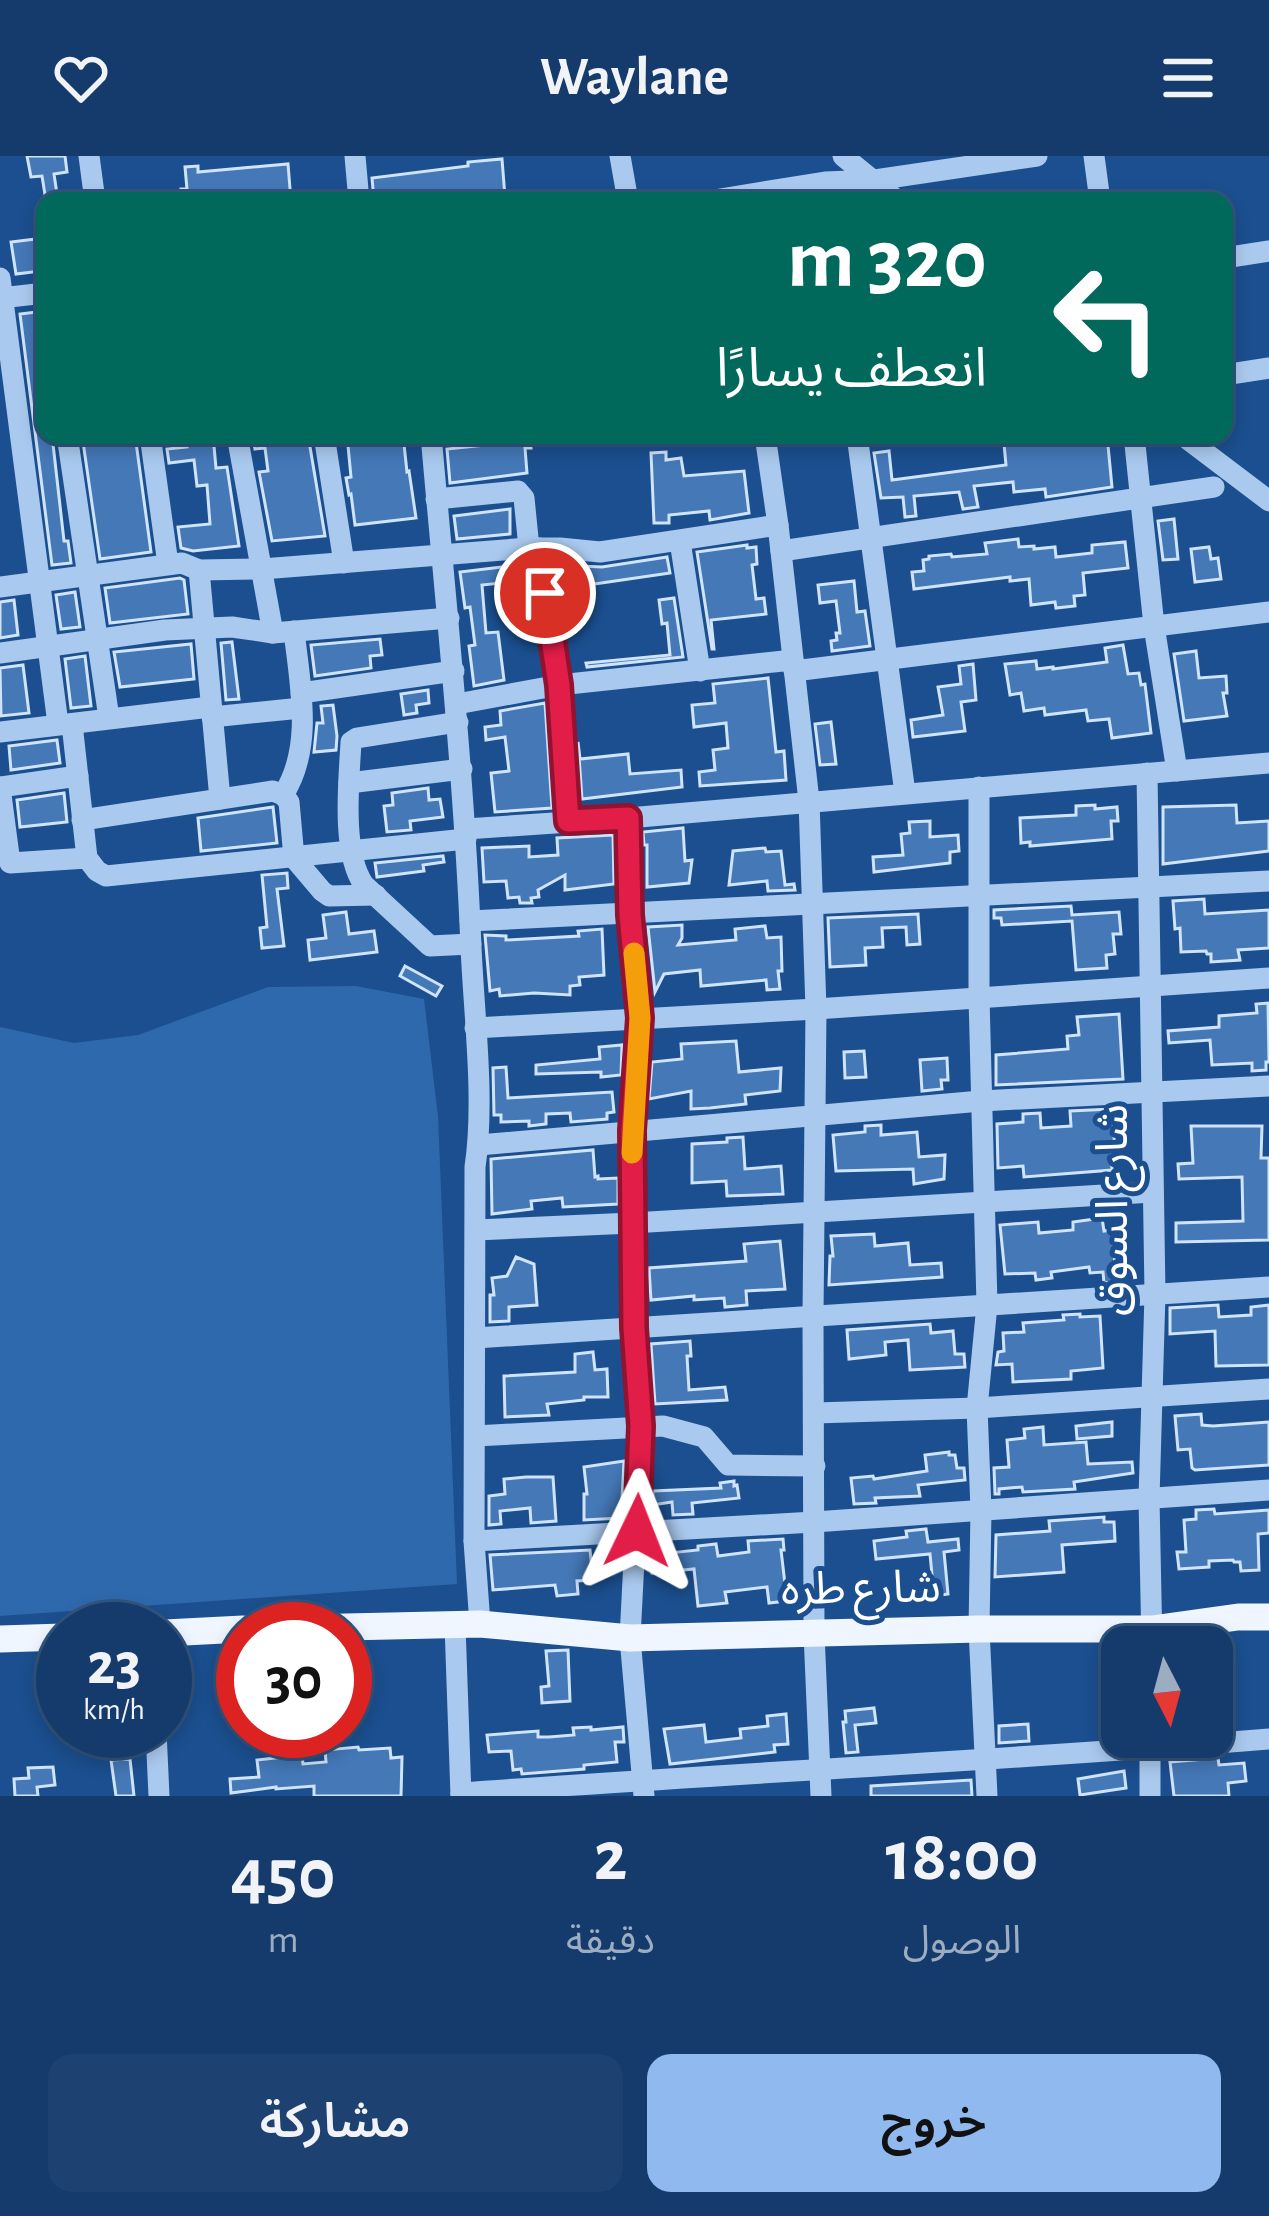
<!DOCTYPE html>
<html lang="ar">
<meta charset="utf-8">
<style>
:root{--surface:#143b6b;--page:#1d4271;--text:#f1f3f6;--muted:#9dadc1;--line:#33557e;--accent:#90b9f0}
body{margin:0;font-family:"Alegreya Sans","Noto Sans Arabic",sans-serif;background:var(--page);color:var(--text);direction:rtl;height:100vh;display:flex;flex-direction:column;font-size:45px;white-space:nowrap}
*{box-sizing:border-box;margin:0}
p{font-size:39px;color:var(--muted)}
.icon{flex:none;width:66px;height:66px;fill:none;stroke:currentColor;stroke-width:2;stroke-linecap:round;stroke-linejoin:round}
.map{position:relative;height:1640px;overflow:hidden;direction:ltr}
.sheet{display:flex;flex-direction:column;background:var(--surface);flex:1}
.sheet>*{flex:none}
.hud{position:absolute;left:36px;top:36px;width:1197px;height:252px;border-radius:24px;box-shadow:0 6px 18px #0003,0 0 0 3px var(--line);direction:rtl;background:#00695c;color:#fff;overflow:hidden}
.needle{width:78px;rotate:174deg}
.buttons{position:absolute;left:1101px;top:1470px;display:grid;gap:24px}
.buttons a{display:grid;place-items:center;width:132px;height:132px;border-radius:24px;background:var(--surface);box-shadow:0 6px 18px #0003,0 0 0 3px var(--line);font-size:60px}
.speed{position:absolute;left:36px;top:1446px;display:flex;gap:24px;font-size:60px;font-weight:700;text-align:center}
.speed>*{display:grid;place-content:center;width:156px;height:156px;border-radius:50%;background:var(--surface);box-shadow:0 6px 18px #0003,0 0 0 3px var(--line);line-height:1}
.speed small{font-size:30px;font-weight:400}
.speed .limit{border:18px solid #d22;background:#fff;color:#111}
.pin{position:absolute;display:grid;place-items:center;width:102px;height:102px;color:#fff;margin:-51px;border:6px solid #fff;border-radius:50%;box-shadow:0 3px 12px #0007}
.me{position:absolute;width:132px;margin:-66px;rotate:2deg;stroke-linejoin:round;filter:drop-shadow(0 0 9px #0008)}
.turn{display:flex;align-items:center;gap:42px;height:252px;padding:0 48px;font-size:54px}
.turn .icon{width:156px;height:156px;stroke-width:2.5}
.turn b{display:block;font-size:84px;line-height:102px}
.eta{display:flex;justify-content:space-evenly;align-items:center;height:204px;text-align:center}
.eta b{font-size:72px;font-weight:600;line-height:84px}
.primary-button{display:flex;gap:24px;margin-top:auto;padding:24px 48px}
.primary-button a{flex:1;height:138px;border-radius:24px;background:var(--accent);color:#111;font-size:48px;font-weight:600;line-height:138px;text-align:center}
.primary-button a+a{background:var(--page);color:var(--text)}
header{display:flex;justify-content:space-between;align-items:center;height:156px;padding:0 48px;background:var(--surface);font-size:54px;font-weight:600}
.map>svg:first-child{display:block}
.green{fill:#2e69ad}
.building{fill:#4478b7;stroke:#cfe3fa;stroke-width:3}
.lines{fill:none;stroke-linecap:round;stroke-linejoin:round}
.minor{stroke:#a9c9ee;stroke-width:21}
.major{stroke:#f0f6ff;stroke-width:27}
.route-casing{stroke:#92132f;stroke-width:30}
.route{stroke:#e11d48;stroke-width:21}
.slow{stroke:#f59e0b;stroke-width:21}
.labels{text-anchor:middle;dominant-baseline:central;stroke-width:10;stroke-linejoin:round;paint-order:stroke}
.street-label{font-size:45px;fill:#fff;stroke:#1b4f8f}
</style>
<header><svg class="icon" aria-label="menu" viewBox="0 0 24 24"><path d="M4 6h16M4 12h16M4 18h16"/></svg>Waylane<svg class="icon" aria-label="heart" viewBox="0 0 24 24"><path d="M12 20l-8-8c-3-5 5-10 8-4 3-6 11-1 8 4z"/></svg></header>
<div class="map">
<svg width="1269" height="1640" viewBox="0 0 1269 1640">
<rect width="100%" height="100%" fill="#1b4f8f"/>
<path class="green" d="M356 830 424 843 438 960 457 1428 0 1460V871L74 887 138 879 268 831Z"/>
<g class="building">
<path d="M27 0H65L67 16 54 18 58 45H46L42 20 31 21Z"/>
<path d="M502 3 505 41 440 45 439 37 409 40V45H374L372 22 468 10V6Z"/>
<path d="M288 8 291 45H181V33H187L185 11 198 10V16Z"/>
<path d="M36 83 41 115 16 118 11 86Z"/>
<path d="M37 156 45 244V279H52L64 385H68L71 407 52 409 20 158Z"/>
<path d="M82 279H135L151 396 100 403Z"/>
<path d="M185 279H213L216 312 227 311 239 390 193 395 181 392 178 371 210 368 207 329 197 330 194 304 169 307 167 293 187 291Z"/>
<path d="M252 279H308L325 380 272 385 259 316 268 315 265 292 255 293Z"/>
<path d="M347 279H403L407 316 409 315 416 362 355 369 351 338 349 339 346 322 351 321Z"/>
<path d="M505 279H530L531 292H525L527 317 450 327 447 293 506 287Z"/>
<path d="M1107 279 1112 331 1046 341 1045 333 1014 336 1013 326 974 330 978 351 963 353 959 336 914 340 916 360 905 361 903 341 881 342 874 297 889 295 892 324 1006 309 1004 288 1016 286 1015 280Z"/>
<path d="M666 296V304L681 302 684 320 744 315 749 357 710 364 709 355 669 359V367H654L651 297Z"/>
<path d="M510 353V378L457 383 454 360Z"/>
<path d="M1174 363 1178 403 1163 404 1158 365Z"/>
<path d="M1018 383 1019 391 1034 390V393L1055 391 1056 401 1092 397V389L1125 386 1128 412 1083 417 1085 439 1074 440 1075 450 1056 452 1055 446 1031 449 1029 423 1010 425V421L914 433 912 416 924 415 923 404 929 403V400L951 398 952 401 987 398 985 387Z"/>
<path d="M747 389V392L756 391 757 408 752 409 756 443 764 442 766 458 711 464 714 493H712L697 396Z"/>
<path d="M1209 391 1211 403 1218 402 1221 423 1195 426 1191 393Z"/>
<path d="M667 401 670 417 560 433 557 409 602 411Z"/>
<path d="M526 408 530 437 521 438 519 425 482 429 486 477 498 476 504 524 474 530 469 490 475 489 470 451 465 452 460 416Z"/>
<path d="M180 422 184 424 188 458 110 467 105 432Z"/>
<path d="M854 425 857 456 865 455 870 490 832 495 831 485 837 484 836 477H840L836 445 820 447 818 429Z"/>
<path d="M75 436 80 471 61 473 56 439Z"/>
<path d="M674 442 683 501 587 511 586 507 670 499 667 467 662 468 659 444Z"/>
<path d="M14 444 18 479 0 482V446Z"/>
<path d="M380 483 382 499 370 500 371 512 315 520 311 489Z"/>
<path d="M232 486 239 543 226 544 221 487Z"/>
<path d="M191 488 194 523 120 531 114 496Z"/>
<path d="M1123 489 1128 518 1139 517 1141 529 1145 528 1151 577 1112 582 1109 563 1088 565 1086 554 1045 559 1044 552 1024 555 1021 537 1010 539 1005 508 1036 505 1037 513 1053 511V513L1107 506 1105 492Z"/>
<path d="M1196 495 1199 522 1226 520 1227 537H1223L1227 560 1184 565 1174 498Z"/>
<path d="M85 500 91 550 71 552 65 503Z"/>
<path d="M973 508 976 544 961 546 965 575 913 581 911 564 943 559 938 531 961 528 959 510Z"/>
<path d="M23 509 29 557 1 560 0 512Z"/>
<path d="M768 522 776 596 784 595 786 624 700 630 699 616 715 614 713 594 728 592 726 567 694 571 692 549 715 547 713 528Z"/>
<path d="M428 534 429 547 416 549 417 557 404 559 401 538Z"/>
<path d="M545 547 552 652 495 656 491 617 509 615 505 581 486 584 485 571 501 569 500 555Z"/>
<path d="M333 549 337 580 336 594 314 596 317 567H323L321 550Z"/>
<path d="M831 566 836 608 820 609 815 568Z"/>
<path d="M57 584 60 607 11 614 9 590Z"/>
<path d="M578 586 580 603 628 598 630 618 681 614 682 631 582 643Z"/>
<path d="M428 632 429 644 440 643 443 661 410 665 411 674 387 676 384 650 393 649 392 637Z"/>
<path d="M64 637 67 666 20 671 17 644Z"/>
<path d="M1095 649V653L1117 651 1118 665H1111L1112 683 1030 690V686L1021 687 1020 662 1076 659V650Z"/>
<path d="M1236 649 1237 667 1269 665V695L1163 708V651Z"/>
<path d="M273 651 277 687 201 695 198 662Z"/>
<path d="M930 665V681L958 679 959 695 950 696V707L874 716 873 701 903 699 901 678 910 677 909 666Z"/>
<path d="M683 672 685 705 692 704 689 727 647 731V689H644L643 676Z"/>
<path d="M613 679 614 728 565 734V719L538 734 539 741 531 742 532 747H520L519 741 508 742 506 725 484 726 482 692 529 690V701L558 699 557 682Z"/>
<path d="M765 692 766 696 781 695 785 729 794 728 795 734 768 735 767 725 729 729 733 695Z"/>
<path d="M443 700 444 706 423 709 424 715 377 721 375 707Z"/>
<path d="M287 717 288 732 277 733 284 790 262 792 260 772 267 771 262 719Z"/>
<path d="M1204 743 1205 758 1269 754V792L1238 794 1240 804 1211 806V798H1207L1206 795 1181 796 1180 772 1175 773 1173 745Z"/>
<path d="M1071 750 1072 759 1119 756 1121 778H1113L1115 798 1106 799 1107 812 1076 814 1072 765 1002 769 1001 762H994V754Z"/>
<path d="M346 756 349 778 374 775 377 796 310 804 308 784 326 782 323 759Z"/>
<path d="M918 758 920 788 907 789 906 771 882 772 883 791 865 792 866 809 830 811 828 762Z"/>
<path d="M682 769V782L678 789 736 784 735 773 765 770 767 782 781 781 782 815H778L780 833 767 834 766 824 701 830 700 814 664 818 655 836 648 771Z"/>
<path d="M602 773 604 819 579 821 580 829 570 830V839L534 837 500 840 499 833 490 835 485 779 506 780V784L579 780 578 775Z"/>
<path d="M405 810 442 830 436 840 400 820Z"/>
<path d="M1268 847 1269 906H1266V914L1252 915V907L1212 909 1210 884 1169 887 1168 875 1219 871V860L1257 857 1256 848Z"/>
<path d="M1119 858 1123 923 996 929V899L1068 893 1067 880 1079 879 1077 861Z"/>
<path d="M736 885 739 916 781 912 780 935 745 939 746 948 710 952 691 953V935L649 943 652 906 682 903 681 888Z"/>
<path d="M622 889 621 919 601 921V916L536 918V909L600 903 599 891Z"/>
<path d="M864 895 866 921 845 922 844 896Z"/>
<path d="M947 902 948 924H941L942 933 922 935 920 904Z"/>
<path d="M506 911 508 942 612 936 614 956 607 957V963L571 966 570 957 546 958V968L529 970V965L501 966V959H494L493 912Z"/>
<path d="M1112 953 1115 995H1111L1112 1014 1024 1021 1023 1010 998 1012 997 968 1023 966V958L1040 957 1041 972 1071 970 1070 955Z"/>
<path d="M881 969V979L917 976 919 1001 945 999 944 1023 914 1028 913 1013 836 1015 833 979 865 976V970Z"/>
<path d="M1191 970H1262L1261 1002H1269V1084L1176 1086V1067L1243 1065 1242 1021 1179 1023 1178 1008 1193 1007Z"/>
<path d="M743 981 745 1013 781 1010 783 1038 727 1040 726 1025 692 1027V988L727 986V982Z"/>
<path d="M593 994 595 1021 598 1020V1023L618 1022V1048L563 1051 562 1042 531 1045 532 1053 492 1058 491 1003Z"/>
<path d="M1102 1062 1104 1075 1112 1074 1115 1109H1124L1125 1125 1104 1127 1103 1116 1090 1117 1089 1111 1051 1116 1052 1122 1036 1124 1035 1117 1005 1118 1000 1069 1038 1066 1039 1077 1073 1074V1066Z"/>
<path d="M874 1078 875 1090 908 1087 910 1109 941 1107 942 1121 829 1129 830 1100H833L831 1080Z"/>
<path d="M780 1085 785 1133 746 1135 747 1149 725 1151 724 1142 694 1144V1140L651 1144 649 1112 746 1105 744 1088Z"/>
<path d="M516 1101 534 1108 537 1149 509 1151V1165L490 1166V1139H494L492 1122 507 1120Z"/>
<path d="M1218 1149 1219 1161 1251 1159V1151L1269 1149V1209L1216 1210 1215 1175 1170 1178V1152Z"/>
<path d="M1080 1158V1161L1100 1160 1103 1212 1071 1215V1223L1013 1226 1012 1208 996 1209 998 1196 1004 1195 1003 1177 1024 1176 1023 1167 1064 1164 1063 1159Z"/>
<path d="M930 1168 931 1177 953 1175 955 1198H964L965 1211 910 1214 908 1184 885 1186 886 1199 849 1203 847 1174Z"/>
<path d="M690 1185 691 1200H687L689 1234 725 1231 727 1244 655 1248 651 1188Z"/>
<path d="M593 1196 595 1214 607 1213 608 1241H584V1244L547 1248 549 1259 505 1261 504 1220 575 1216V1198Z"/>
<path d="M1201 1258 1202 1269 1213 1270 1269 1266V1309L1195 1314 1192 1312 1190 1293 1178 1294 1175 1260Z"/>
<path d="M1112 1266V1280L1077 1283 1076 1270Z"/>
<path d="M1043 1271 1044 1289 1086 1286 1088 1308 1132 1306 1133 1317 1074 1326 1075 1333 1023 1336 1022 1331 999 1333V1338H995L994 1312 1009 1311 1007 1284 1025 1282 1024 1273Z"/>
<path d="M949 1296V1299H955L957 1312H964L965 1324 918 1329 920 1340 875 1342 876 1347 854 1348 851 1322 873 1320 874 1323 927 1315 925 1299Z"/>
<path d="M624 1305 621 1362 584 1364V1338H587L584 1311Z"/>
<path d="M526 1321H553L556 1365 531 1367 530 1352 500 1355 501 1368 489 1369V1340L505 1338 504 1323Z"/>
<path d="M734 1325V1330L737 1329 739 1342 692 1347 693 1358 673 1359 672 1346 652 1349 653 1335 721 1332 720 1327Z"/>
<path d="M1214 1353 1215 1358 1269 1354V1377L1258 1378 1259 1414 1241 1415 1240 1406H1234L1233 1404 1209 1405V1411L1179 1413 1177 1396H1186L1184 1364 1196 1363V1354Z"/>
<path d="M1104 1361V1366H1114L1115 1385 1062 1389 1064 1416 995 1421 996 1379 1050 1375 1049 1365Z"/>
<path d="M926 1373 928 1386 958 1383 959 1394 944 1396 948 1438 934 1440 930 1398 876 1403 874 1385 907 1381 906 1375Z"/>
<path d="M783 1383 784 1394H781L787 1445 769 1447 767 1431 725 1436 727 1447 698 1450 694 1413 652 1417 650 1399 698 1394V1390L716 1388 718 1400 749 1396 748 1385Z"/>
<path d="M590 1394 593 1424 577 1425 578 1438 557 1440 555 1429 493 1434 490 1399Z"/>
<path d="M568 1494 570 1545 542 1547 541 1531 549 1530 546 1495Z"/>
<path d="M874 1552 876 1567 855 1569 858 1596 846 1597 843 1566H846L845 1555Z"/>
<path d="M786 1558 788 1588 774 1589 775 1596 670 1608 664 1573 704 1569 706 1586 741 1582 740 1573 768 1570 767 1560Z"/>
<path d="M1028 1568 1029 1585 999 1587V1570Z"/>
<path d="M591 1571V1574L623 1571 624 1586H615L617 1606 584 1609V1613L522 1618 521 1613 513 1614 511 1595 489 1596 487 1579 538 1575V1581H549L574 1579 573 1572Z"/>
<path d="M358 1591 359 1594 390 1592 391 1602 402 1601 401 1640H314V1630L276 1633V1631L231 1637 230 1623 259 1621 257 1604 302 1599 303 1608 326 1606 325 1594Z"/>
<path d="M1218 1602 1219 1609 1244 1607 1246 1625 1228 1627 1229 1640H1174L1170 1606Z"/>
<path d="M130 1603 134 1640H116L111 1604Z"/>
<path d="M53 1611 55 1629 37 1631 38 1640H15L14 1623 29 1622 28 1612Z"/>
<path d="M1124 1615 1126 1632 1080 1639 1078 1623Z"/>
<path d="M971 1624 972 1640H871V1630Z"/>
</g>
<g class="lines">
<g class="minor">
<path d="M89 0 95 45"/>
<path d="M355 0 359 45"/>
<path d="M620 0 628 45"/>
<path d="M843 0 898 45"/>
<path d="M1094 0 1100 45"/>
<path d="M708 45 825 26 875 24 1037 0"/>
<path d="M1224 102 1269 95"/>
<path d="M0 122 58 568"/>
<path d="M0 142 45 137"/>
<path d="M1224 219 1269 212"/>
<path d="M67 279 109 562"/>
<path d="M150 279 168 408"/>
<path d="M237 279 273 477"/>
<path d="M324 279 344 407"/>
<path d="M431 279C446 450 464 620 471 791 474 860 485 944 475 1011L474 1385 480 1468"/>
<path d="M765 279 778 369 809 645 816 853 813 1161 814 1477 821 1640"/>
<path d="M857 279 905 637"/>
<path d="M1134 279 1154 470 1177 615"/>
<path d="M1182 279 1269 345"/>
<path d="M436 343 518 335 524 342 529 392"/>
<path d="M680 385 700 515"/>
<path d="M539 392 559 529 568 665"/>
<path d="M781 395 1214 331"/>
<path d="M199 414 220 643"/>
<path d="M0 431 182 407 199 414 262 413 529 392H560L600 396 778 369"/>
<path d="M0 497 165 474 232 471 273 477 449 462"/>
<path d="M794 515 1269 456"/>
<path d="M301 537 454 515"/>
<path d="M457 548 559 529 793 504"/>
<path d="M212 561 301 552"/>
<path d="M458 566 357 582 351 586C349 625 341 696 364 729L430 790 471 788"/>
<path d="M72 568 87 702 97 715 106 720 466 683"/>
<path d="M0 576 210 551"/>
<path d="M1147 617 1155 1138 1149 1342 1152 1491"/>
<path d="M349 627 462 613"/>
<path d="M0 631 10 707 87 702"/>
<path d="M0 631 78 620"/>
<path d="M979 631V841L987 1149 977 1252 981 1354 979 1473 987 1640"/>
<path d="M283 639C314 591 300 529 294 475"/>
<path d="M628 662 630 759 640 862 632 973 635 1172 641 1269 630 1482 644 1640"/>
<path d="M82 664 273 635 283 639 289 646 294 702 322 735 329 740 376 739"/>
<path d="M466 673 628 662 1269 607"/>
<path d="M470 765 1269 725"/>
<path d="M475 872 816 853 1269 822"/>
<path d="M479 989 981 945 1269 930"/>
<path d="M476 1074 632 1067 1153 1036"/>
<path d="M475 1182 1269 1131"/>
<path d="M815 1257 977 1252 1269 1233"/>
<path d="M475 1280 663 1270 704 1281 728 1309 815 1310"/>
<path d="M474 1385 814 1366 1269 1334"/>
<path d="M455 1469 461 1640"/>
<path d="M156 1575 159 1640"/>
<path d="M1150 1581V1640"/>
<path d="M461 1637C730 1617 1000 1605 1269 1583"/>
</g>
<g class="major">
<path d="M256 1473 480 1468 630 1482 979 1473H1152L1238 1461H1269"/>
<path d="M165 1477 243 1473"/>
<path d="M0 1483 63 1481"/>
</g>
</g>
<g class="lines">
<defs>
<path id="route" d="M545 437 559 529 568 665 628 662 630 759 640 862 632 974 634 1172 641 1270 637 1375"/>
</defs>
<use href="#route" class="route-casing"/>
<use href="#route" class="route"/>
<path class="slow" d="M632 997 640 862 634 797"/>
</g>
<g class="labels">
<g class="street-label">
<text transform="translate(1113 1054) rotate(-90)">شارع السوق</text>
<text transform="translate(861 1433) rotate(-1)">شارع طره</text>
</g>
</g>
</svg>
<div class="buttons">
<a><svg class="needle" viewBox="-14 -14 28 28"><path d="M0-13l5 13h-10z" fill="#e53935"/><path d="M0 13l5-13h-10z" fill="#9dadc1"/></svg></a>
</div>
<div class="speed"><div>23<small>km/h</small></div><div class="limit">30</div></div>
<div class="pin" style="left:545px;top:437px;background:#d93025"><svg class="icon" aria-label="arrive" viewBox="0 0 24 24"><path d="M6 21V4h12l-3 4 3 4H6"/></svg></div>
<svg class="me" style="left:637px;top:1375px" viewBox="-20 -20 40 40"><path d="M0-17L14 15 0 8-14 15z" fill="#e11d48" stroke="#fff" stroke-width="4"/></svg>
<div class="hud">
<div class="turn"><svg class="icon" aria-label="left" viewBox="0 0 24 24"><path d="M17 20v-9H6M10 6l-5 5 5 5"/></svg><div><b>320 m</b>انعطف يسارًا</div></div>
</div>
</div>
<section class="sheet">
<div class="eta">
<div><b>18:00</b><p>الوصول</p></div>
<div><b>2</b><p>دقيقة</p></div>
<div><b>450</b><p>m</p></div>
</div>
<div class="primary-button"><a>خروج</a><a>مشاركة</a></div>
</section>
